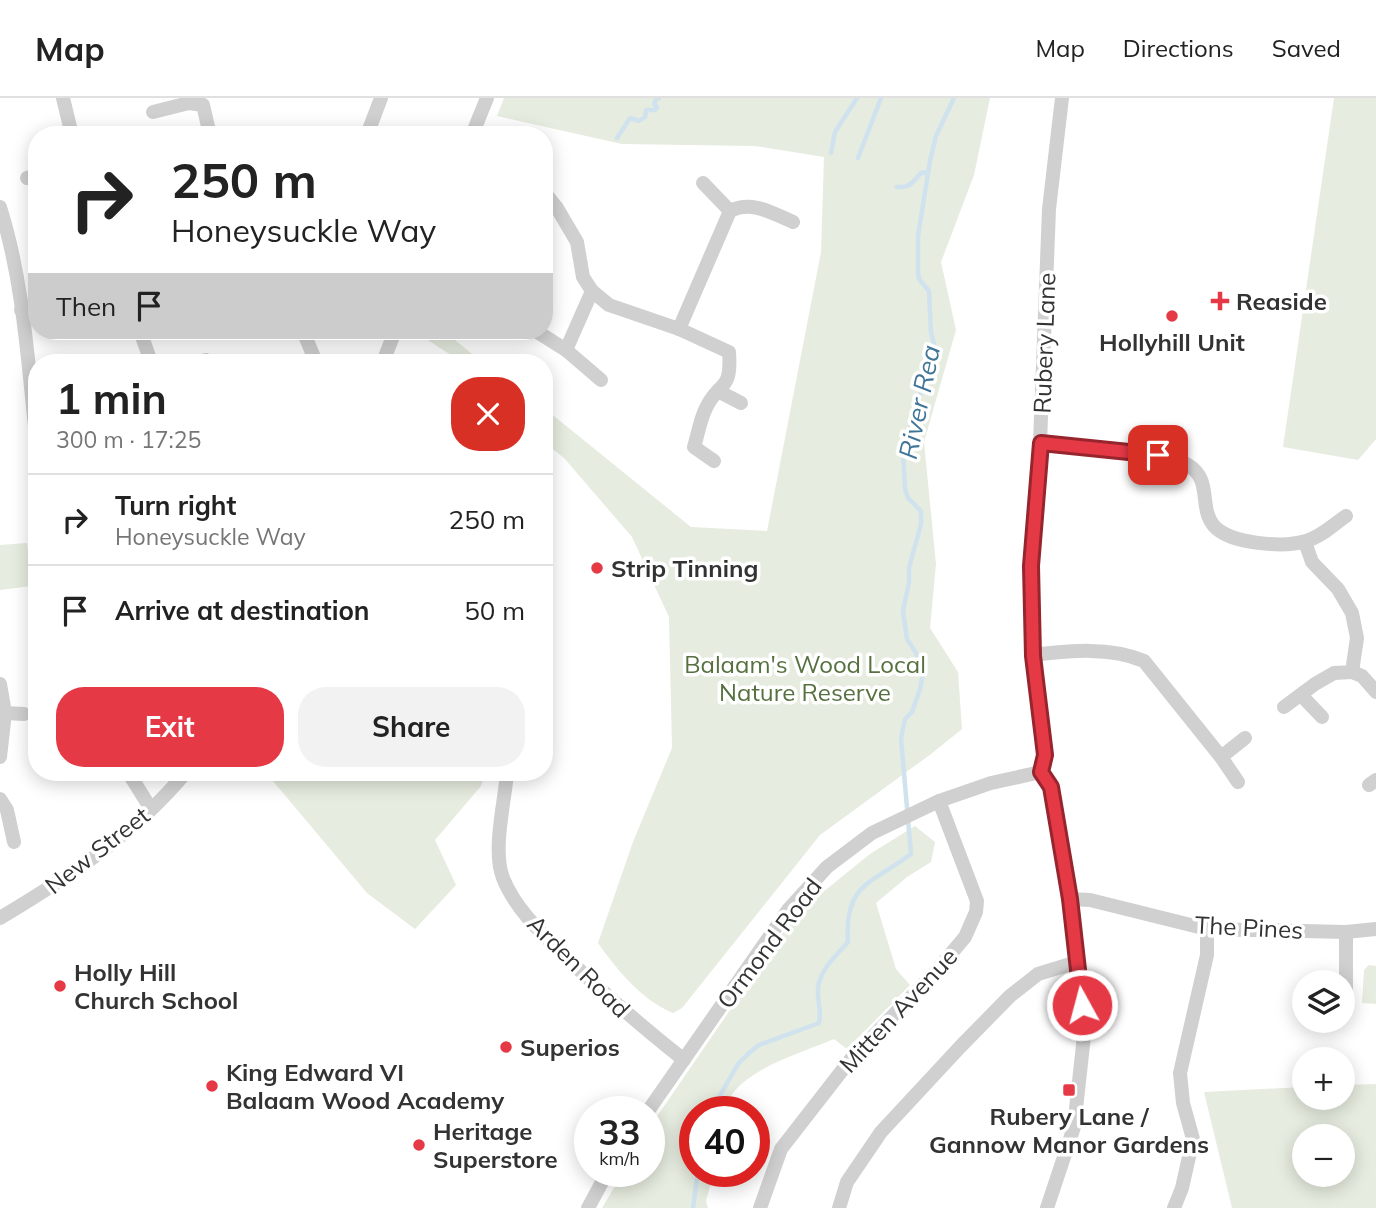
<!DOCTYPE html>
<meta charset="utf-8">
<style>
:root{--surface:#fff;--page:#f2f2f2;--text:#222;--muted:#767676;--line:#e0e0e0;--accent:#e63946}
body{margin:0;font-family:Mulish,sans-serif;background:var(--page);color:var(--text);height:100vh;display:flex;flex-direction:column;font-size:26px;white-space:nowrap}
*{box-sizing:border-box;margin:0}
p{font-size:23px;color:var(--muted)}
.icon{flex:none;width:38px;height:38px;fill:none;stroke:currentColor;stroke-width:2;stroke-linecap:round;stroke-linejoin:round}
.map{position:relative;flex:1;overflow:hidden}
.sheet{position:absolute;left:28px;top:256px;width:525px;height:427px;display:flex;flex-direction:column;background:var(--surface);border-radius:28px;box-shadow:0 4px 18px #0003}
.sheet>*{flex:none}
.banner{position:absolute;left:28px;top:28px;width:525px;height:214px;border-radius:28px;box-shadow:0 4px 18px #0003;background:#fff;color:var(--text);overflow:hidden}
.buttons{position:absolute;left:1292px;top:872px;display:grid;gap:14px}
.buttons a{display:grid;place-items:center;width:63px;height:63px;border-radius:50%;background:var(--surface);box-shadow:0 4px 18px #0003;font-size:35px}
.speed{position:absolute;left:574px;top:998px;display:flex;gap:14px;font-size:35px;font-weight:700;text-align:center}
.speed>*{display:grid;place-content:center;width:91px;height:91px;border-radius:50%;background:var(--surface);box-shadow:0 4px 18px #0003;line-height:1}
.speed small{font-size:18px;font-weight:400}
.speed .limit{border:10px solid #d22;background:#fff;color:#111}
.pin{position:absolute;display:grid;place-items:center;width:60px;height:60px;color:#fff;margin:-30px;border-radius:14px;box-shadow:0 4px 10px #0006}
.me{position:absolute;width:77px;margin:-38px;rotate:353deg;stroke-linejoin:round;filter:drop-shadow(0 0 5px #0008)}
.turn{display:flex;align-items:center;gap:24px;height:147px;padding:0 28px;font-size:32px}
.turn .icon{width:91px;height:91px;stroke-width:2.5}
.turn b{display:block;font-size:49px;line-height:60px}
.then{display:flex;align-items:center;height:66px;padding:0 28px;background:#0003;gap:14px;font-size:26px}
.round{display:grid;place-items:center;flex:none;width:74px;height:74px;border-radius:28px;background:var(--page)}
.overview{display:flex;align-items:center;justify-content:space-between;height:119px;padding:0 28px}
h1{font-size:42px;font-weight:700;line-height:52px}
.primary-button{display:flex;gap:14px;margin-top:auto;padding:14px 28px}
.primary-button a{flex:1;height:80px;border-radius:28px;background:var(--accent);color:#fff;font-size:28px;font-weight:700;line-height:80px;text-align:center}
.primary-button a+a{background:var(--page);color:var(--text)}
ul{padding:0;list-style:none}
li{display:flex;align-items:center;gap:21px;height:91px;padding:0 28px;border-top:2px solid var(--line)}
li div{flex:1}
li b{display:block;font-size:26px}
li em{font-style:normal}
header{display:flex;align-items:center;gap:42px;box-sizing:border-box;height:98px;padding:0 35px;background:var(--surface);border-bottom:2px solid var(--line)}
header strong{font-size:33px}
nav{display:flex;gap:38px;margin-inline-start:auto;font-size:24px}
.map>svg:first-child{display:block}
.green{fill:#e6ecdf;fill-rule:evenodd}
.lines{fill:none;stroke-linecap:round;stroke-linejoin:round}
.stream{stroke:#cfe2ee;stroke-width:4.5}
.minor{stroke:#d0d0d0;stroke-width:14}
.route-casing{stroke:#96252e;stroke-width:18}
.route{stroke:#e63946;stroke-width:12}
.poi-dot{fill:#e63946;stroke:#fff;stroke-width:2.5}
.labels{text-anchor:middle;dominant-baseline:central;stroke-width:7;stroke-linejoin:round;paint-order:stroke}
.poi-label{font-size:24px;font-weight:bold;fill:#333;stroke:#fff;text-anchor:start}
.street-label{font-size:24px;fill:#333;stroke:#fff}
.park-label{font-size:24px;fill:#56703f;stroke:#fff}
.water-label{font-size:26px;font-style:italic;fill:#3f7597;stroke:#fff}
</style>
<header>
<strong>Map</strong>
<nav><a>Map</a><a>Directions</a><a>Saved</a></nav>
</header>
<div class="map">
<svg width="1376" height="1110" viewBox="0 0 1376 1110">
<rect width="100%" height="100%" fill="#fff"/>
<g class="green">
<path d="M504 0H990L974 77 941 164 956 232 924 344 936 466 930 530 958 574 962 631 931 656 820 737 682 910 673 915C643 903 616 871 598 845L633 744 672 650 669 519 632 439 564 360 544 344V310L691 429 767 433 821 154 824 59 755 48 622 46 497 18Z"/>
<path d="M1334 0H1376V341L1358 362 1283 349Z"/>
<path d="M416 233H444L482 264C455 264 437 248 416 233Z"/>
<path d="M27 445 32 488 0 492V447Z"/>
<path d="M277 674H486L481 688 435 742 456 787 415 831 367 795 273 683Z"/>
<path d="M915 728 935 744 931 764 907 779 876 805 896 871 910 887 847 951 834 941C802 955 731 974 725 1013H695V1073H714L706 1103 708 1110H602L624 1073H649V1030L796 816 870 756Z"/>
<path d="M1369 867 1376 868V906L1362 905 1364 872Z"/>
<path d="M1376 986V1110H1232L1204 994 1304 989V999H1342V987ZM1304 1038H1342V1076H1304Z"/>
</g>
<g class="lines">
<g class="stream">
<path d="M617 40 630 20 639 23 645 19 646 12H655L657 9 654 6 656 1 659 0"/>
<path d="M831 55 835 34 857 0"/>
<path d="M858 60 881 0"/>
<path d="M897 89C911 90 912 84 921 75L928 74"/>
<path d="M711 1013 738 966 749 955 759 947 819 925C822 912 817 903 818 891 819 872 837 857 848 844 844 786 871 786 911 756L901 640 905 621 912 614 920 591 923 577 916 555 907 541 903 513 909 484V470L921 426V413L908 400 905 391 903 353 910 338 911 326 935 250 931 234 929 193 919 181 918 175V138L930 63 936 38 954 0"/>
<path d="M693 1110 698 1073"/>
</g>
<g class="minor">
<path d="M63 0 72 37"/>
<path d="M153 14 189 5 203 7 210 37"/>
<path d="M367 37 381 0"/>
<path d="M472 37 487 0"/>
<path d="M27 80 37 77"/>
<path d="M703 85 730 113"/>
<path d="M544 94 557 110 577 144 583 179 592 193 609 207 679 231 729 254C732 295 719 282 706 310 700 322 698 336 694 349L714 363"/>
<path d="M0 109C24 185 28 268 37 347"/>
<path d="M592 193 566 252 601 282"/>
<path d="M21 212H37"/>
<path d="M679 231 730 113C752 102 772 115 793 124"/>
<path d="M140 233 150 261 155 264"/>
<path d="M303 233 316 264"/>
<path d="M536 233 566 252"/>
<path d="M199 264 206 262"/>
<path d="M383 264 395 233"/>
<path d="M718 293 741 305"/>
<path d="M1040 345C1074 348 1162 351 1188 367 1213 382 1198 409 1214 428 1230 446 1284 450 1306 443 1321 439 1333 427 1346 418"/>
<path d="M1033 557C1068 553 1110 548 1144 563L1221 659 1238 684"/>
<path d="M1352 574 1362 578 1376 594"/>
<path d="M0 586 5 615 0 659"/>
<path d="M1301 597 1322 619"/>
<path d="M1284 609 1315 586 1334 575 1352 574 1357 540 1352 515 1338 491 1312 464 1305 444"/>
<path d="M5 615 24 616"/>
<path d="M1221 659 1245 640"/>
<path d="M128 674 151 711"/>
<path d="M507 674C505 704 492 752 503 780 514 808 538 832 559 852 598 891 640 927 684 962"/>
<path d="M1369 687 1376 682"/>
<path d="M0 701 7 712 14 744"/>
<path d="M1070 801 1090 802 1207 831 1346 834 1376 831"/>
<path d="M0 820C67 780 136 735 186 674"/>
<path d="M1346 898V834"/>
<path d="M648 1013 788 812 827 769 872 735 939 703 991 685 1041 674"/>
<path d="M588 1110 608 1073"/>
<path d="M760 1110 781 1051 851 961 939 870 965 839 976 814 977 803 939 703"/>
<path d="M839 1110 847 1084 881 1034 960 949 1010 898 1038 876 1077 864"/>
<path d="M1047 1110 1074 1029 1085 929 1070 801 1051 689 1041 674 1045 657 1033 557 1031 468 1040 345 1049 111 1062 0"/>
<path d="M1174 1110 1182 1090 1193 1041 1183 1005 1180 975 1207 857V831"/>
</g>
</g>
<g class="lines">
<defs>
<path id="route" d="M1082 907 1070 801 1051 689 1041 674 1045 657 1033 558 1031 468 1041 345 1158 357"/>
</defs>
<use href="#route" class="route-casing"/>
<use href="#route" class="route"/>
</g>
<g class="poi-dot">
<path d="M1216.5 192.5h7v7h7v7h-7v7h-7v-7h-7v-7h7z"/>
<circle cx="1172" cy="218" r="7"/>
<circle cx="597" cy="470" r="7"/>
<circle cx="60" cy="888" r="7"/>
<circle cx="506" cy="949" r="7"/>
<circle cx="212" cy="988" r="7"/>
<rect x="1062" y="985" width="14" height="14" rx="3.5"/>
<circle cx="419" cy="1047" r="7"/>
</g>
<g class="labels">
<g class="poi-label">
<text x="1236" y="203">Reaside</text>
<text x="1172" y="244" text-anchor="middle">Hollyhill Unit</text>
<text x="611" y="470">Strip Tinning</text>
<text x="74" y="874">Holly Hill<tspan x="74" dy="28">Church School</tspan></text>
<text x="520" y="949">Superios</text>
<text x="226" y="974">King Edward VI<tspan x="226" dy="28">Balaam Wood Academy</tspan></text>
<text x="1069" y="1018" text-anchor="middle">Rubery Lane /<tspan x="1069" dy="28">Gannow Manor Gardens</tspan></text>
<text x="433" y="1033">Heritage<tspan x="433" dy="28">Superstore</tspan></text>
</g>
<g class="street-label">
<text transform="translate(1044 245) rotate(-88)">Rubery Lane</text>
<text transform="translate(97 752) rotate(-38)">New Street</text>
<text transform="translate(1249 829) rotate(3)">The Pines</text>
<text transform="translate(769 845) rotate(-53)">Ormond Road</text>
<text transform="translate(579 868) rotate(45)">Arden Road</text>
<text transform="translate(898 912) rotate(-47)">Mitten Avenue</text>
</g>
<g class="park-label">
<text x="805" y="566">Balaam's Wood Local<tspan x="805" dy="28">Nature Reserve</tspan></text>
</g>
<g class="water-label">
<text transform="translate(919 304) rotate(-78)">River Rea</text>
</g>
</g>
</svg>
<div class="buttons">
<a><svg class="icon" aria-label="layers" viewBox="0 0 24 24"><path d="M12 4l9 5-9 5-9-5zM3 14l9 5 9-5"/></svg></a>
<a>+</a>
<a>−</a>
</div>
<div class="speed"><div>33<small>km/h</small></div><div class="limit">40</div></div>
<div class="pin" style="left:1158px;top:357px;background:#d93025"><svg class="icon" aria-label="arrive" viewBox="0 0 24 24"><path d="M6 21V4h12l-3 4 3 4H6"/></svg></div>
<svg class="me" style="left:1082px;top:907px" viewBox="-20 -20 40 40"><circle r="17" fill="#e63946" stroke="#fff" stroke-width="3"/><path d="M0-11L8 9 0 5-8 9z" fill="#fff"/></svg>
<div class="banner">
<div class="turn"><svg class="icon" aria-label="right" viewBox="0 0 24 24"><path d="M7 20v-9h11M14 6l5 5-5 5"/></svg><div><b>250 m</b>Honeysuckle Way</div></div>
<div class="then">Then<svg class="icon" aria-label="arrive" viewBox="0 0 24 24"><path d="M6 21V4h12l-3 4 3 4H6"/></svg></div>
</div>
<section class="sheet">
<div class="overview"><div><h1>1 min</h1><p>300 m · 17:25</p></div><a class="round" style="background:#d93025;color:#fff"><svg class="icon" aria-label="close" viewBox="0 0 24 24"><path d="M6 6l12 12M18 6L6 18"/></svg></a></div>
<ul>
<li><svg class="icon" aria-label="right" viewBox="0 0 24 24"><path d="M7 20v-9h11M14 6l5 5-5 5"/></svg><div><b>Turn right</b><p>Honeysuckle Way</p></div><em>250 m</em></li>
<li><svg class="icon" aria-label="arrive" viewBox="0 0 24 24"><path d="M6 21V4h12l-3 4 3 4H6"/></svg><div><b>Arrive at destination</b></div><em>50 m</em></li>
</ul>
<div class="primary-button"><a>Exit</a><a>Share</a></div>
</section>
</div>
